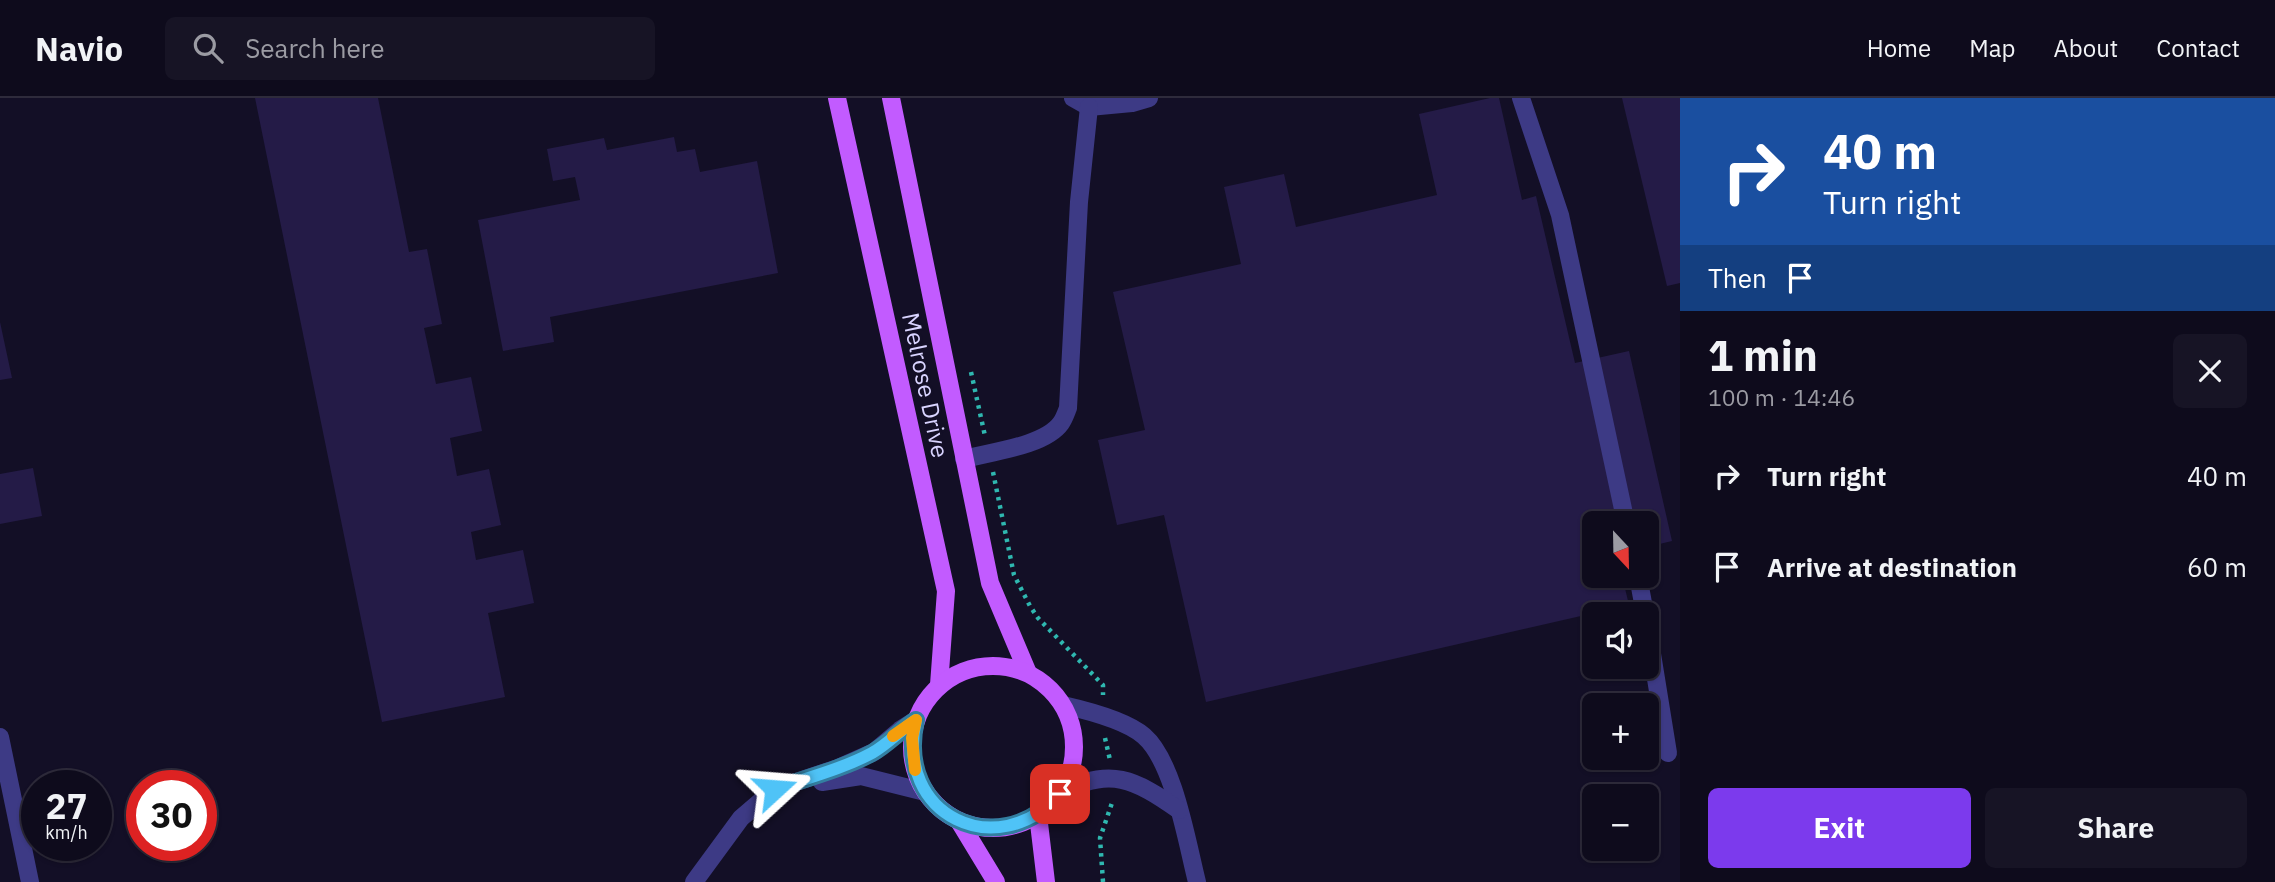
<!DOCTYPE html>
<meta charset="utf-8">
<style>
:root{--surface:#0e0b1c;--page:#171425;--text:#f1f3f6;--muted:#9b9ba3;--line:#2e2b3b;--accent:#7c3aed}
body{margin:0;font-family:"IBM Plex Sans",sans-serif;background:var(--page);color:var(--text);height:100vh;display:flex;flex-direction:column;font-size:26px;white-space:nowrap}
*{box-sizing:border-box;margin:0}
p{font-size:23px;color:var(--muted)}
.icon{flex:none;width:38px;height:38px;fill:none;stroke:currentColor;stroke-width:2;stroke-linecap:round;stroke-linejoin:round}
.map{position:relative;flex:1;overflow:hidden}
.drawer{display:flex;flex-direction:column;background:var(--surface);width:595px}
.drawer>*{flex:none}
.banner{background:#1a4fa0;color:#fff;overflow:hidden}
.needle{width:46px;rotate:158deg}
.buttons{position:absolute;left:1582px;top:413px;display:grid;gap:14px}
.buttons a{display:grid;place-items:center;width:77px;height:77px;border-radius:10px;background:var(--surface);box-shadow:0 2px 5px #0004,0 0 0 2px var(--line);font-size:35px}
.speed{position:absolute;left:21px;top:672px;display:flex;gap:14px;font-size:35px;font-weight:700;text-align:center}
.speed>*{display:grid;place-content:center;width:91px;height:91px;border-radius:50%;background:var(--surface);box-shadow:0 2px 5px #0004,0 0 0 2px var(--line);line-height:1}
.speed small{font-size:18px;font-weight:400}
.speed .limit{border:10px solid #d22;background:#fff;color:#111}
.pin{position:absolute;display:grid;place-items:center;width:60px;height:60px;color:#fff;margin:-30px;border-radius:14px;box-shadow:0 4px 10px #0006}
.me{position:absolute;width:77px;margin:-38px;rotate:71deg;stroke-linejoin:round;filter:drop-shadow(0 0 5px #0008)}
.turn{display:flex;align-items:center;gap:24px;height:147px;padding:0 28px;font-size:32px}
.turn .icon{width:91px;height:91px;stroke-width:2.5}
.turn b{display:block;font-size:49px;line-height:60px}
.then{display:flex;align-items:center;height:66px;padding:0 28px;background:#0003;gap:14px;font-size:26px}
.round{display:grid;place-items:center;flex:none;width:74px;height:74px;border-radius:10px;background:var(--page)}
.head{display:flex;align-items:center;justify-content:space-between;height:119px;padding:0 28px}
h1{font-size:42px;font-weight:700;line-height:52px}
.action{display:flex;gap:14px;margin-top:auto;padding:14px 28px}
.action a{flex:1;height:80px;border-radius:10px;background:var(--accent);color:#fff;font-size:28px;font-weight:700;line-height:80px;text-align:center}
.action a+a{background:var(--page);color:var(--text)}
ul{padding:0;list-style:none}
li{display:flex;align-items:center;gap:21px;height:91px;padding:0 28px}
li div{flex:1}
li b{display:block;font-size:26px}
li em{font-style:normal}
header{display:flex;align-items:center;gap:42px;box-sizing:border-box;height:98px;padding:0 35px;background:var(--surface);border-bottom:2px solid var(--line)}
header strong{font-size:33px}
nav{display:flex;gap:38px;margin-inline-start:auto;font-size:24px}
.search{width:490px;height:63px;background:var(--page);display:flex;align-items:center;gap:18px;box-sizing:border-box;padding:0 24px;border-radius:10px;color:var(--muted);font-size:26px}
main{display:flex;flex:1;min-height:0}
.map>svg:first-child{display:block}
.building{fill:#241b47}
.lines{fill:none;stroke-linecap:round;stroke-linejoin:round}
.path{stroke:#2fb8b0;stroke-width:4.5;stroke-dasharray:3.5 5;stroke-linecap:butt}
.minor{stroke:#3d3a85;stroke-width:18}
.major{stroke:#c25bff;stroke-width:18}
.route-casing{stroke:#337fa1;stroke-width:18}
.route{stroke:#4fc3f7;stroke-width:12}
.slow{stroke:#f59e0b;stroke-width:12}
.labels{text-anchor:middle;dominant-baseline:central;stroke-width:5;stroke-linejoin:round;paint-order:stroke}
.street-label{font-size:24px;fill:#d9d4ff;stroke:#130f26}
</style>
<header>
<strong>Navio</strong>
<div class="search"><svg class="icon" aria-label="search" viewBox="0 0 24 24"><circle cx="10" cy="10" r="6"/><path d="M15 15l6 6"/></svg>Search here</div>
<nav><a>Home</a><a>Map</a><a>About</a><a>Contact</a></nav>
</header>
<main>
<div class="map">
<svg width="1680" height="784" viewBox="0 0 1680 784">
<rect width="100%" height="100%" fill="#130f26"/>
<g class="building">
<path d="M255 0H378L409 154 427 151 442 226 424 230 436 286 471 279 482 333 450 340 457 378 489 371 501 427 471 434 476 462 523 452 534 505 488 515 505 599 382 624Z"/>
<path d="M1490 0H1499L1522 102 1536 98 1575 265 1629 253 1672 443 1647 449V425H1594V478H1622L1629 507 1206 604 1164 417 1117 427 1098 342 1145 332 1113 194 1241 166 1224 89 1284 76 1296 129 1437 97 1419 16Z"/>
<path d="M1622 0H1680V185L1667 188Z"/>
<path d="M674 39 677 54 695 51 700 74 757 63 778 175 550 219 554 244 503 253 478 122 580 102 575 79 553 83 547 51 604 40 607 52Z"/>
<path d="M0 224 12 280 0 282Z"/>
<path d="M33 370 42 418 0 426V376Z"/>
</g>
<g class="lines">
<g class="path">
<path d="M971 274 985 338"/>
<path d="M993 374 1014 477 1030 508 1038 520 1103 587V597"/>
<path d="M1105 640 1110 662"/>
<path d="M1103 784 1100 740 1113 702"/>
</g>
<g class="minor">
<path d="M1073 0 1089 9 1132 5 1149 0"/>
<path d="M1521 0 1560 117 1626 425"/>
<path d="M964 361C990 354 1045 348 1061 325 1064 321 1066 315 1068 310L1079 104 1089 9"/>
<path d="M1638 478 1645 516"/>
<path d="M1647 525 1668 655"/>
<path d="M1063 607C1085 612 1127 623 1144 638 1174 664 1187 745 1197 784"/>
<path d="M0 639 30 784"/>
<path d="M822 684 861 678 925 694"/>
<path d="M1060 696C1109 667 1136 682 1179 712"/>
<path d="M694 784 741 720 775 691 838 670 874 654 900 632 916 622"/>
</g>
<g class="major">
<path d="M837 0 946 493 939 587"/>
<path d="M891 0 990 485 1028 575"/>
<circle cx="993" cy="649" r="81"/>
<path d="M1038 717 1046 784"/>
<path d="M959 723 996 784"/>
</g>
</g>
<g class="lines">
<defs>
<path id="route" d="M775 691C807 680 842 671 872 655 888 646 900 632 916 622 894 717 997 767 1060 696"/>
</defs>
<use href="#route" class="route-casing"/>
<use href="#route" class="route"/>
<path class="slow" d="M893 638 916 622 912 640 915 672"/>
</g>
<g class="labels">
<g class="street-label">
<text transform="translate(926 287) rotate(78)">Melrose Drive</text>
</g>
</g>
</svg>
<div class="buttons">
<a><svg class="needle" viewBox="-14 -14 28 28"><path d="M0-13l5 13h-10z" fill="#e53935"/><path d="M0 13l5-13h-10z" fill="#9b9ba3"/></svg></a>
<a><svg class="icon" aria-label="sound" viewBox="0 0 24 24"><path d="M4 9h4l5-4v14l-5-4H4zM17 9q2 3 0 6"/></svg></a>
<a>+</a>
<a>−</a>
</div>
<div class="speed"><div>27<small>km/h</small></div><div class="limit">30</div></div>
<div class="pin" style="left:1060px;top:696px;background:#d93025"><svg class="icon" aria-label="arrive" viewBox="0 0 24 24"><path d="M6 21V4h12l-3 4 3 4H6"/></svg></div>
<svg class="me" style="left:775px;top:691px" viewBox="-20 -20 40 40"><path d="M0-17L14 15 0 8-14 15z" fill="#4fc3f7" stroke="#fff" stroke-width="4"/></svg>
</div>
<section class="drawer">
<div class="banner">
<div class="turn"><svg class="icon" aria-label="right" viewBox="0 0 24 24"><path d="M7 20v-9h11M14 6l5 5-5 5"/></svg><div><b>40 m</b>Turn right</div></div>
<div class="then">Then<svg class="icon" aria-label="arrive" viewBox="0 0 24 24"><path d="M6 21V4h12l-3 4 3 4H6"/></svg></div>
</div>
<div class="head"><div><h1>1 min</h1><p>100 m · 14:46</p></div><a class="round"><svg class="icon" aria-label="close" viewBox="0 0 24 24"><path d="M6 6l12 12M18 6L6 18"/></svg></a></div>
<ul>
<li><svg class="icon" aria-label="right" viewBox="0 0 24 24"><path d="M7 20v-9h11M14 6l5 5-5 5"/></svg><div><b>Turn right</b></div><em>40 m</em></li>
<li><svg class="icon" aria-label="arrive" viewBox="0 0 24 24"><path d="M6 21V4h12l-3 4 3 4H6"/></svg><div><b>Arrive at destination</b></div><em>60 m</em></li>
</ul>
<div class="action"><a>Exit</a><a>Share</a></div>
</section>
</main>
